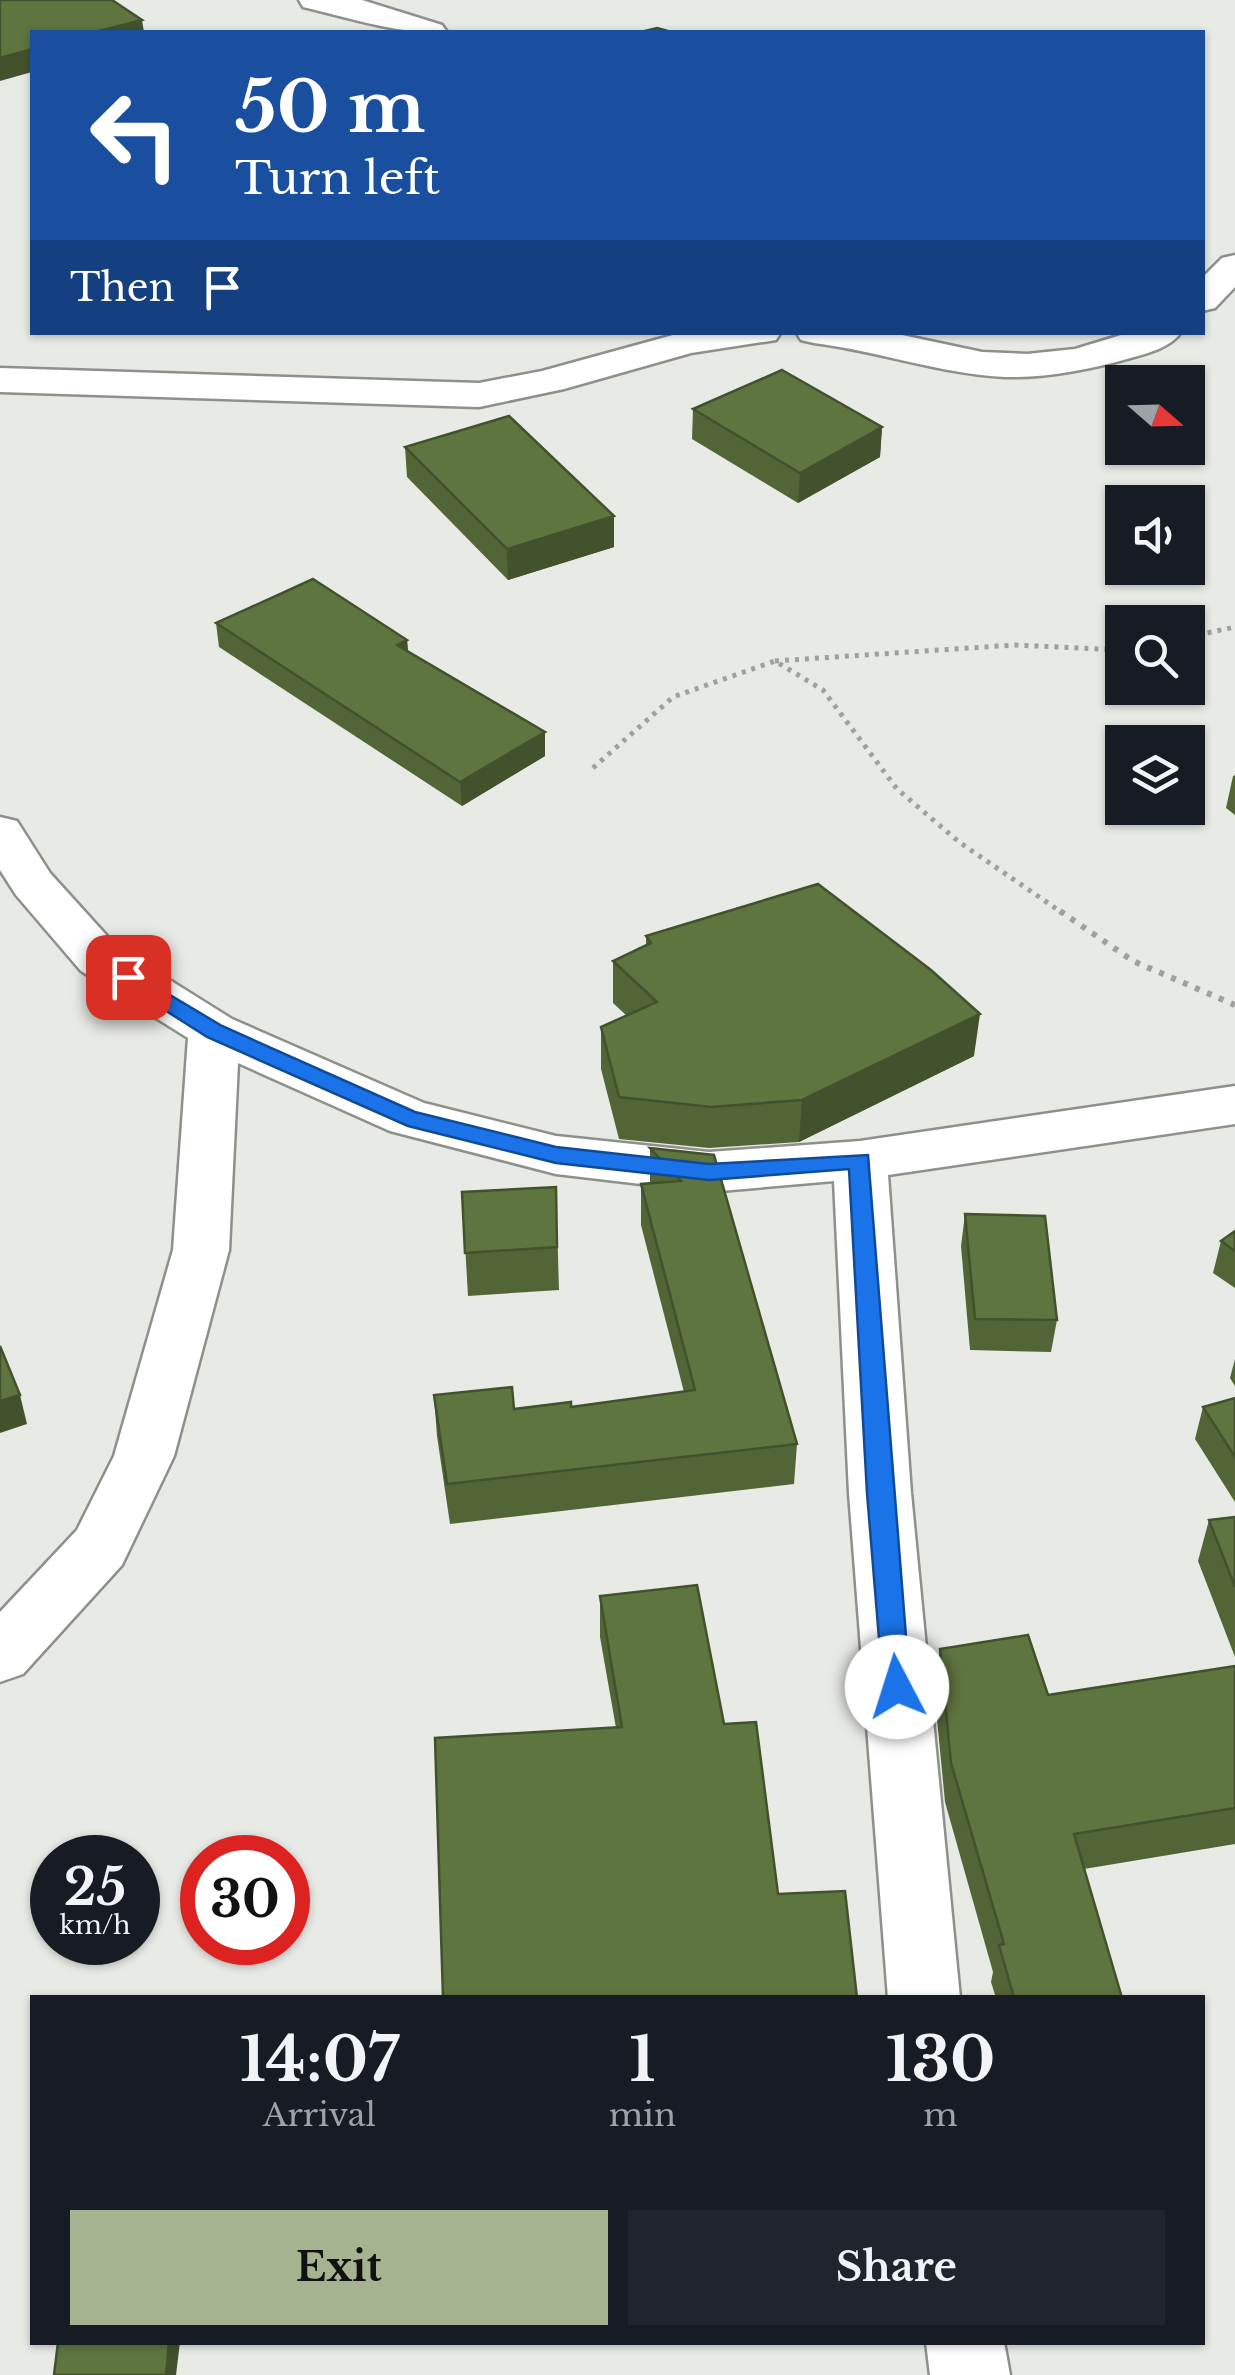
<!DOCTYPE html>
<style>
:root{--surface:#171b24;--page:#20242c;--text:#f1f3f6;--muted:#9ea1a6;--accent:#a5b391}
body{margin:0;font-family:"Libre Baskerville",serif;background:var(--page);color:var(--text);height:100vh;display:flex;flex-direction:column;font-size:38px;white-space:nowrap}
*{box-sizing:border-box;margin:0}
p{font-size:32px;color:var(--muted)}
.icon{flex:none;width:55px;height:55px;fill:none;stroke:currentColor;stroke-width:2;stroke-linecap:round;stroke-linejoin:round}
.map{position:relative;flex:1;overflow:hidden}
.sheet{position:absolute;left:30px;top:1995px;width:1175px;height:350px;display:flex;flex-direction:column;background:var(--surface);border-radius:0px;box-shadow:0 2px 8px #0004}
.sheet>*{flex:none}
.banner{position:absolute;left:30px;top:30px;width:1175px;height:305px;border-radius:0px;box-shadow:0 2px 8px #0004;background:#1a4fa0;color:#fff;overflow:hidden}
.needle{width:65px;rotate:110deg}
.fabs{position:absolute;left:1105px;top:365px;display:grid;gap:20px}
.fabs a{display:grid;place-items:center;width:100px;height:100px;border-radius:0px;background:var(--surface);box-shadow:0 2px 8px #0004;font-size:50px}
.speed{position:absolute;left:30px;top:1835px;display:flex;gap:20px;font-size:50px;font-weight:700;text-align:center}
.speed>*{display:grid;place-content:center;width:130px;height:130px;border-radius:50%;background:var(--surface);box-shadow:0 2px 8px #0004;line-height:1}
.speed small{font-size:25px;font-weight:400}
.speed .limit{border:15px solid #d22;background:#fff;color:#111}
.pin{position:absolute;display:grid;place-items:center;width:85px;height:85px;color:#fff;margin:-42px;border-radius:20px;box-shadow:0 5px 15px #0006}
.me{position:absolute;width:110px;margin:-55px;rotate:355deg;stroke-linejoin:round;filter:drop-shadow(0 0 8px #0008)}
.turn{display:flex;align-items:center;gap:35px;height:210px;padding:0 40px;font-size:45px}
.turn .icon{width:130px;height:130px;stroke-width:2.5}
.turn b{display:block;font-size:70px;line-height:85px}
.then{display:flex;align-items:center;height:95px;padding:0 40px;background:#0003;gap:20px;font-size:38px}
.eta{display:flex;justify-content:space-evenly;align-items:center;height:170px;text-align:center}
.eta b{font-size:60px;font-weight:800;line-height:70px}
.primary-button{display:flex;gap:20px;margin-top:auto;padding:20px 40px}
.primary-button a{flex:1;height:115px;border-radius:0px;background:var(--accent);color:#111;font-size:40px;font-weight:800;line-height:115px;text-align:center}
.primary-button a+a{background:var(--page);color:var(--text)}
.map>svg:first-child{display:block}
.lines{fill:none;stroke-linecap:round;stroke-linejoin:round}
.minor-casing{stroke:#8e908c;stroke-width:5}
.path-far1{stroke:#a0a19d;stroke-width:5;stroke-dasharray:4 6;stroke-linecap:butt}
.path{stroke:#a0a19d;stroke-width:6;stroke-dasharray:5 8;stroke-linecap:butt}
.minor{fill:#fff;fill-rule:evenodd}
.wall{fill:#526537}
.shaded-wall{fill:#42522d}
.building{fill:#5f7540;stroke:#42522d;stroke-width:2.5}
.route{fill:#1a73e8;stroke:#114b97;stroke-width:2.5}
</style>
<div class="map">
<svg width="1235" height="2375" viewBox="0 0 1235 2375">
<rect width="100%" height="100%" fill="#e8eae5"/>
<g class="lines">
<defs>
<g id="minor">
<path d="M299 0H362L442 25 447 32C400 35 350 18 303 7Z"/>
<path d="M1235 255V287L1215 308 1202 311V278L1222 258Z"/>
<path d="M684 332H781L776 340 691 353 564 389 479 407 0 392V368L479 383 542 371Z"/>
<path d="M796 332H888L982 352 1027 354 1075 349 1131 332H1181C1171 348 1145 354 1127 359 1087 370 1046 378 1005 377 941 374 878 351 814 343L801 340Z"/>
<path d="M0 817 17 821 50 873 117 947 232 1019 424 1103 556 1136 709 1152 860 1141 1235 1086V1124L888 1175 911 1493 960 1998H888L849 1493 834 1181 709 1192 556 1174 390 1131 238 1063 229 1250 174 1456 122 1565 23 1674 0 1682V1612L77 1530 114 1456 173 1250 188 1038 81 971 16 895 0 870Z"/>
<path d="M926 2342H1004L1010 2375H930Z"/>
</g>
</defs>
<use href="#minor" class="minor-casing"/>
<g class="path-far1">
<path d="M1188 637 1235 627"/>
<path d="M775 661 1015 645 1122 650"/>
<path d="M593 768 673 697 775 661 823 690 897 789 959 842 1064 914"/>
</g>
<path class="path" d="M1060 911 1133 961 1235 1005"/>
<use href="#minor" class="minor"/>
</g>
<g class="wall">
<path d="M693 409 882 427 880 457 798 503 692 439Z"/>
<path d="M405 447 614 516V547L508 580 407 477Z"/>
<path d="M216 623 407 640 408 651 545 732V756L462 806 219 647Z"/>
<path d="M1235 775V815L1226 808 1233 776Z"/>
<path d="M646 936 974 1056 799 1142 709 1148 619 1139 601 1069V1027L627 1016 613 1003V961L646 946Z"/>
<path d="M650 1148 714 1155 797 1444 794 1484 450 1524 437 1436 434 1395 514 1409 571 1407 684 1392 641 1225V1184L650 1183Z"/>
<path d="M556 1187 559 1290 468 1296 462 1192Z"/>
<path d="M965 1214 1057 1320 1051 1352 970 1350 961 1246Z"/>
<path d="M1235 1231V1288L1213 1273 1221 1241Z"/>
<path d="M1235 1359V1386L1230 1378Z"/>
<path d="M1235 1398V1502L1195 1439 1203 1407Z"/>
<path d="M1235 1517V1657L1198 1561 1209 1520Z"/>
<path d="M600 1596 724 1724 778 1894 857 1998 616 1728 600 1637Z"/>
<path d="M940 1649 1048 1695 1235 1666V1844L1084 1869 1122 1998H996L991 1982 993 1972 945 1802 934 1688Z"/>
</g>
<g class="shaded-wall">
<path d="M142 20 144 32H95Z"/>
<path d="M32 49V72L0 81V58Z"/>
<path d="M882 427 880 457 798 503 800 473Z"/>
<path d="M614 516V547L508 580 507 549Z"/>
<path d="M407 640 409 664 397 645Z"/>
<path d="M545 732V756L462 806 460 782Z"/>
<path d="M980 1014 974 1056 799 1142 802 1100Z"/>
<path d="M20 1395 27 1424 0 1433V1401Z"/>
<path d="M169 2342H180L176 2375H166Z"/>
</g>
<g class="building">
<path d="M0 0H112L142 20 95 32H32V49L0 58Z"/>
<path d="M657 28 671 32H641Z"/>
<path d="M782 370 882 427 800 473 693 409Z"/>
<path d="M509 416 614 516 507 549 405 447Z"/>
<path d="M313 579 407 640 397 645 545 732 460 782 216 623Z"/>
<path d="M818 884 931 970 980 1014 802 1100 711 1107 619 1097 601 1027 657 1002 613 961 651 943 646 936Z"/>
<path d="M650 1148 714 1155 797 1444 447 1484 434 1395 512 1387 514 1409 571 1402V1407L695 1390 641 1184 681 1181Z"/>
<path d="M556 1187 557 1247 465 1253 462 1192Z"/>
<path d="M965 1214 1045 1216 1057 1320 975 1319Z"/>
<path d="M1235 1231V1251L1221 1241Z"/>
<path d="M0 1346 20 1395 0 1401Z"/>
<path d="M1235 1398V1457L1203 1407Z"/>
<path d="M1235 1517V1587L1209 1520Z"/>
<path d="M697 1585 724 1724 756 1722 778 1894 845 1891 857 1998H443L435 1738 622 1727 600 1596Z"/>
<path d="M1028 1635 1048 1695 1235 1666V1808L1074 1834 1122 1998H1014L999 1945 1004 1944 951 1763 940 1649Z"/>
<path d="M58 2342H169L166 2375H54Z"/>
</g>
<path class="route" d="M128 970 222 1026 415 1112 556 1147 709 1164 868 1155 910 1687 906 1695 897 1698 887 1695 883 1687 867 1493 849 1169 709 1180 556 1163 408 1126 207 1037 121 982 118 977 121 972Z"/>
</svg>
<div class="fabs">
<a><svg class="needle" viewBox="-14 -14 28 28"><path d="M0-13l5 13h-10z" fill="#e53935"/><path d="M0 13l5-13h-10z" fill="#9ea1a6"/></svg></a>
<a><svg class="icon" aria-label="sound" viewBox="0 0 24 24"><path d="M4 9h4l5-4v14l-5-4H4zM17 9q2 3 0 6"/></svg></a>
<a><svg class="icon" aria-label="search" viewBox="0 0 24 24"><circle cx="10" cy="10" r="6"/><path d="M15 15l6 6"/></svg></a>
<a><svg class="icon" aria-label="layers" viewBox="0 0 24 24"><path d="M12 4l9 5-9 5-9-5zM3 14l9 5 9-5"/></svg></a>
</div>
<div class="speed"><div>25<small>km/h</small></div><div class="limit">30</div></div>
<div class="pin" style="left:128px;top:977px;background:#d93025"><svg class="icon" aria-label="arrive" viewBox="0 0 24 24"><path d="M6 21V4h12l-3 4 3 4H6"/></svg></div>
<svg class="me" style="left:897px;top:1687px" viewBox="-20 -20 40 40"><circle r="19" fill="#fff"/><path d="M0-13L10 11 0 6-10 11z" fill="#1a73e8"/></svg>
<div class="banner">
<div class="turn"><svg class="icon" aria-label="left" viewBox="0 0 24 24"><path d="M17 20v-9H6M10 6l-5 5 5 5"/></svg><div><b>50 m</b>Turn left</div></div>
<div class="then">Then<svg class="icon" aria-label="arrive" viewBox="0 0 24 24"><path d="M6 21V4h12l-3 4 3 4H6"/></svg></div>
</div>
<section class="sheet">
<div class="eta">
<div><b>14:07</b><p>Arrival</p></div>
<div><b>1</b><p>min</p></div>
<div><b>130</b><p>m</p></div>
</div>
<div class="primary-button"><a>Exit</a><a>Share</a></div>
</section>
</div>
